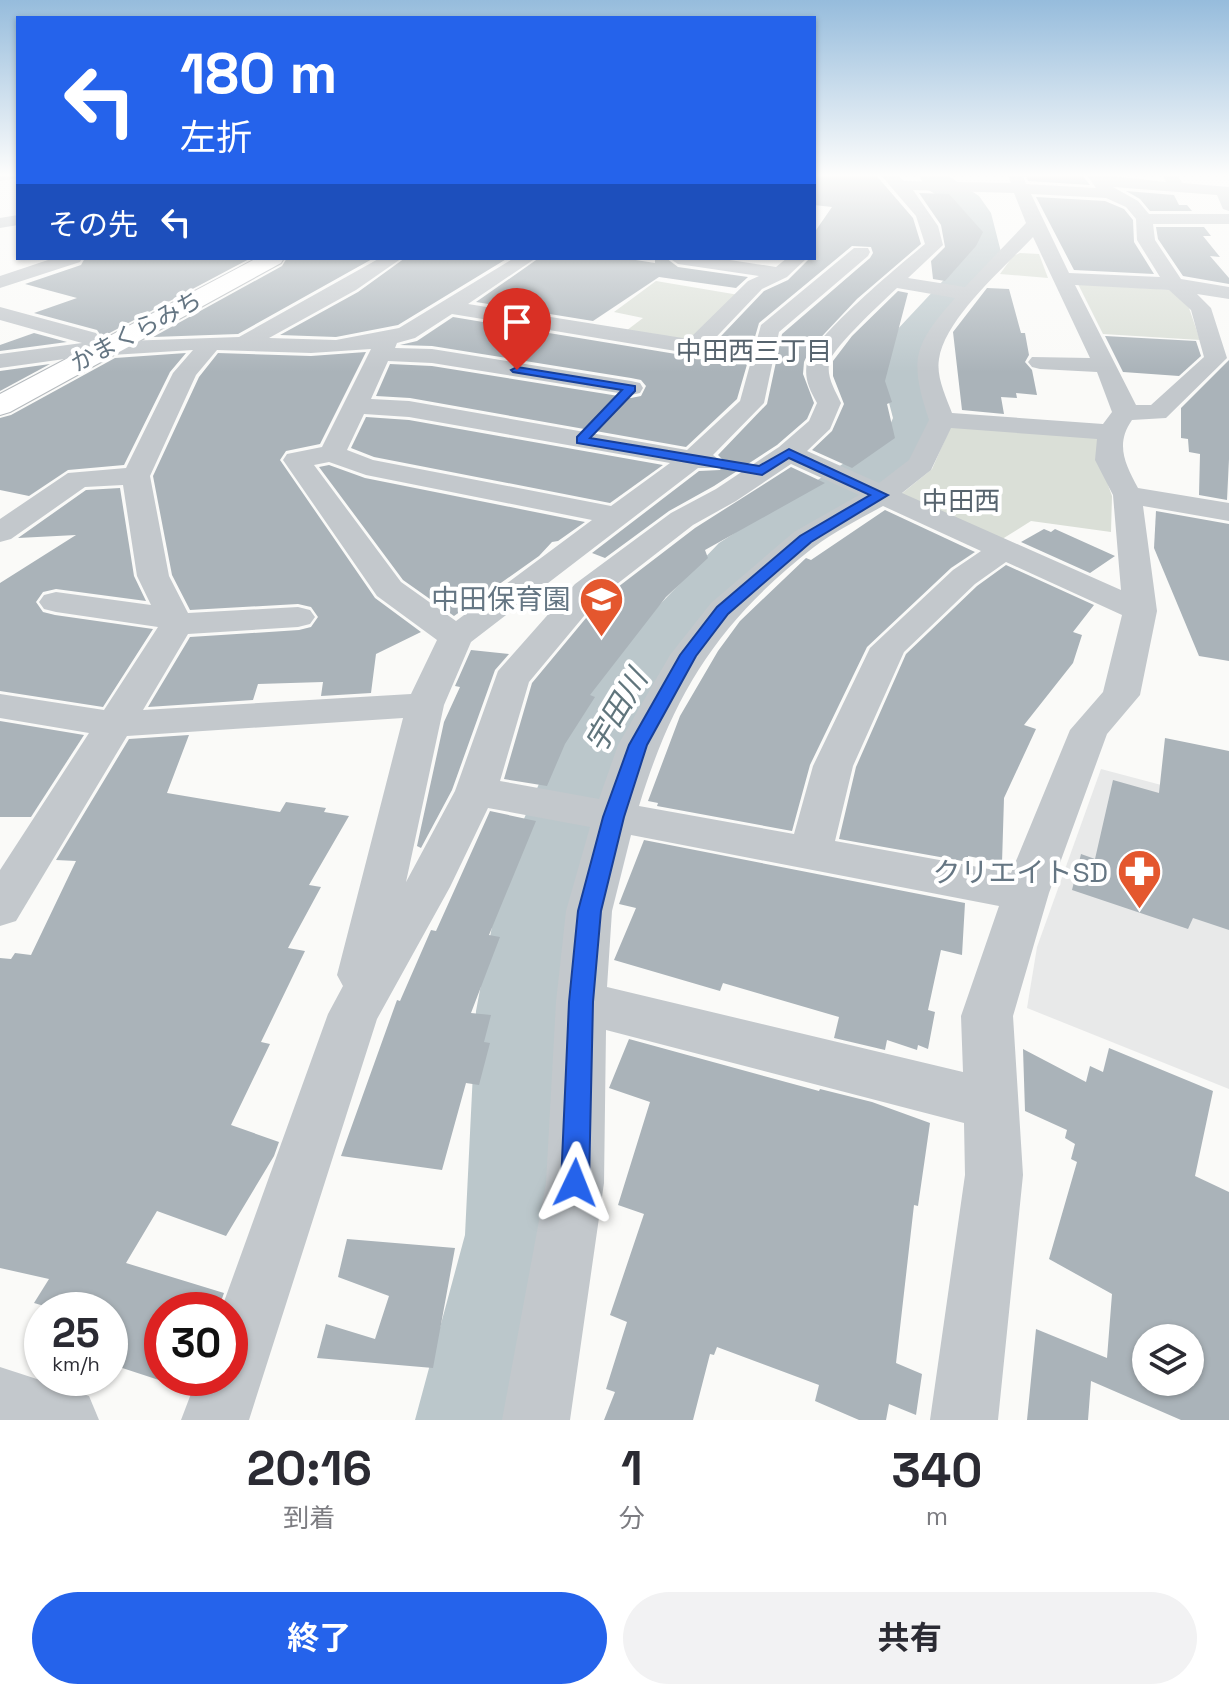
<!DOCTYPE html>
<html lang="ja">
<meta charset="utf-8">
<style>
:root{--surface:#fff;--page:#f2f2f3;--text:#2b2b33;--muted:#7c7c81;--accent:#2563eb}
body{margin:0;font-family:"Space Grotesk","Noto Sans JP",sans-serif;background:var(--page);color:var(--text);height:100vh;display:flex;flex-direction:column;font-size:30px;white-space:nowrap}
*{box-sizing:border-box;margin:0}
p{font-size:26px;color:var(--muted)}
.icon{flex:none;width:44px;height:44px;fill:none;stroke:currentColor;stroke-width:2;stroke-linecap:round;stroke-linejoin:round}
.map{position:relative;height:1420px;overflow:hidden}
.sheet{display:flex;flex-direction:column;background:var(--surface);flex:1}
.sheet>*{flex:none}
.banner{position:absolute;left:16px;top:16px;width:800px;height:244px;border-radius:0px;box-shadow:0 2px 6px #0004;background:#2563eb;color:#fff;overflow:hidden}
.controls{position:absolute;left:1132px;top:1324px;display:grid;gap:16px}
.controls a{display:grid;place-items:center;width:72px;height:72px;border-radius:50%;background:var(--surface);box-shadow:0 2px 6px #0004;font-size:40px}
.speed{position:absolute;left:24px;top:1292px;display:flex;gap:16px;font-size:40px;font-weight:700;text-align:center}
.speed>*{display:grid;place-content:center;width:104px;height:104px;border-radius:50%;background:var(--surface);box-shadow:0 2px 6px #0004;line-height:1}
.speed small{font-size:20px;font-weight:400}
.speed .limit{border:12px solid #d22;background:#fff;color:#111}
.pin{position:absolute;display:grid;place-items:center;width:68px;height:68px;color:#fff;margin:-82px -34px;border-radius:50% 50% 50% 0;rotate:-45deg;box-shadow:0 0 8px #0007}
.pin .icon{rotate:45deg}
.me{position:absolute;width:88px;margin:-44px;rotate:2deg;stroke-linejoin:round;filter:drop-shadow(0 0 6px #0008)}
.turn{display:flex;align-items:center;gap:28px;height:168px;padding:0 32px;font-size:36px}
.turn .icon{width:104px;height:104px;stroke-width:2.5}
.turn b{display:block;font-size:56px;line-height:68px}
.then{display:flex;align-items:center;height:76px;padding:0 32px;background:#0003;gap:16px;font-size:30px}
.eta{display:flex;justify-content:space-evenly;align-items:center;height:136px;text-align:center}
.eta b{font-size:48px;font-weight:700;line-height:56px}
.cta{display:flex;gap:16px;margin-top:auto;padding:16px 32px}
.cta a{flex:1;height:92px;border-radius:48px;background:var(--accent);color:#fff;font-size:32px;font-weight:700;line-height:92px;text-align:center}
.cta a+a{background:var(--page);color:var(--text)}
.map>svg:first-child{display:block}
.built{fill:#e8e9e9}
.green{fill:#dadfd7}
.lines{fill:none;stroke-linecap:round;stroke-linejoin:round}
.river{fill:#bbc7cb;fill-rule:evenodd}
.building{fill:#aab3b9;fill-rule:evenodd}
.major-casing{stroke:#b5babe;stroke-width:2}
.minor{fill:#c3c8cc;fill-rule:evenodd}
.major{fill:#fff;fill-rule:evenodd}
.route{fill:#2563eb;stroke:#184099;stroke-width:2}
.labels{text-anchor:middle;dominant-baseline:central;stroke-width:8;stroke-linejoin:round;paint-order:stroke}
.far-street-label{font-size:24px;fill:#657683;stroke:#fff}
.far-neighbourhood-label{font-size:26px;fill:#57646e;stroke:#fff}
.far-quarter-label{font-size:26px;fill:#57646e;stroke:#fff}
.poi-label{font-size:28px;fill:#657683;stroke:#fff;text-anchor:end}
.water-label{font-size:30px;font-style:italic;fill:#60757c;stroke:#fff}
</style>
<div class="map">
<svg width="1229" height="1420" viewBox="0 0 1229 1420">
<rect width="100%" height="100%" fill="#fafaf8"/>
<path class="built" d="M1101 769 1229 803V1089L1027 1008 1037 947Z"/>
<g class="green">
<path d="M1020 253 1039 254 1048 278 1000 274 1013 256Z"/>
<path d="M656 281 739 295 692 341 622 334 643 318 614 312Z"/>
<path d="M1078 284 1172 290 1189 308 1200 340 1103 334Z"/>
<path d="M951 426 1099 436 1098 457 1112 496 1111 532 1031 521 999 541 900 495 932 469Z"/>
</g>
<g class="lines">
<path class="river" d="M917 173H944L979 196 991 213 1002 256 920 350C922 367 939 411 938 420 937 431 928 446 922 455L759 567 687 648 631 732 583 868 568 1011 573 1235 537 1420H415L465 1235 476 1011 503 868 562 730 642 623 719 543 885 437 893 418 881 372 880 348 968 254 959 209 927 189Z"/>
</g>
<g class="building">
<path d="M1025 173 1083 176 1090 185 1028 181Z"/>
<path d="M875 174 913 218 921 244 857 299 810 349 804 362 803 374 814 403 807 419 777 445 714 486 669 511 605 558 592 553 699 471 720 470 725 462 718 455 767 404 782 334 870 258 873 253 871 247 852 246 759 323 737 399 686 447 410 398 376 396 390 364 432 366 631 398 641 396 646 386 641 380 631 378 432 346 400 345 417 341 453 317 694 357 703 355 764 291 788 280 810 258H814V233L832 207 814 205V176Z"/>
<path d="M1126 191 1174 195 1179 205H1187L1192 211H1150L1140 199Z"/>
<path d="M919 193 949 194 983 232 976 246 945 281 933 279 931 261 945 247 941 225Z"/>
<path d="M1036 197 1105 201 1124 209 1133 220 1134 242 1154 274 1074 270Z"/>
<path d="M1156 227H1204L1211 236H1203L1220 257 1210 256 1229 278V284L1183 276 1158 239Z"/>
<path d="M85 258H251L102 337 97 330 34 313 77 298 25 284 81 265Z"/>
<path d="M287 258H374L238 334 153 337 282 266Z"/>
<path d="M405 258H508L398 325 336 337 280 335 358 292Z"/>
<path d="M539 258H623L655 263V258H666L678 267 748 277 736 288 659 277 593 321 476 302Z"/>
<path d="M987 288 1009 289 1021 333H1025L1029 355 1025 362 1032 370 1037 395 1016 393 1017 398 1001 397 1004 414 962 410 953 332Z"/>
<path d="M898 291 908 293 885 381 892 402 887 404 895 438 852 468 812 450 832 431 844 404 833 376V361L852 336Z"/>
<path d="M34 333 67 342 0 351V345Z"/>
<path d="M1105 336 1196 341 1201 356 1179 376 1123 372Z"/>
<path d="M366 352 320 444 286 451 280 460 375 598 421 632 376 654 371 693 321 696 323 682 258 684 253 700 148 707 190 637 299 630 311 627 318 617 311 607 298 604 190 610 172 575 153 476 199 377 218 353 311 356Z"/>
<path d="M186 353 170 372 124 465 68 470 29 496 0 490V418L11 415 115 358Z"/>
<path d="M1229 360V459L1227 500 1199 495 1200 454 1189 452 1188 439 1181 438V408Z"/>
<path d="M50 364 0 391V371Z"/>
<path d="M366 417 409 420 663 465 610 503 374 457 351 448Z"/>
<path d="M329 465 365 478 585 522 558 541 552 542 539 556 454 616 403 580 319 467Z"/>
<path d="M791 467 825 483 705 550 708 558 666 597 590 695 595 697 565 744 547 786 504 779 532 683 601 600 695 528Z"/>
<path d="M120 488 134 576 146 601 56 589 43 592 36 602 43 612 55 615 153 629 103 707 0 691V583L76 535 18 538 86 490Z"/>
<path d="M885 510 975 552 951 568 867 647 810 765 792 831 657 806 658 803 648 801 680 716 718 651 740 621 806 558 811 560Z"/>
<path d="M1156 511 1229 524V661L1199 656 1154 548Z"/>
<path d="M1044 529 1051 532 1055 529 1115 556 1090 573 1021 542Z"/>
<path d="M1006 565 1094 605 1073 632 1082 635 1073 663 1024 725 1036 729 1004 798 1002 863 968 856V862L839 839 856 767 906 654 977 586Z"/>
<path d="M471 650 509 654 495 670 452 790 421 848 417 846 444 722 460 687 455 686Z"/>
<path d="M0 721 84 735 31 817H0Z"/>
<path d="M189 735 167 793 280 812 286 802 326 808 324 812 349 816 309 885 321 887 288 948 305 951 261 1042 270 1044 231 1125 279 1142 274 1156 226 1236 157 1211 126 1263 224 1293 218 1310H162V1381L110 1364V1310H58L34 1303 49 1279 0 1268V958L11 959 15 953 31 955 76 861 56 860 129 739Z"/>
<path d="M1165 738 1229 751V930L1193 918 1188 929 1072 890 1081 854 1095 859 1113 780 1159 793Z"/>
<path d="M490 811 536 821 489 935 500 937 471 1013 491 1015 484 1042 490 1043 479 1085 466 1083 442 1170 341 1156 397 1000 400 1001 431 930 436 931Z"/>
<path d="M644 840 965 903 962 955 941 950 928 1010 935 1012 928 1049 918 1045 917 1050 887 1040 885 1050 834 1038 839 1017 723 983 720 991 614 960 636 908 619 904Z"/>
<path d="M629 1039 819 1091 820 1089 872 1102 930 1123 918 1206 914 1205 896 1363 922 1374 916 1415 889 1404 886 1420H859L815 1401 819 1385 717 1347 714 1355 710 1354 693 1420H604L615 1392 606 1389 627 1322 610 1315 644 1214 618 1205 650 1102 609 1088Z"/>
<path d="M1109 1048 1213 1091 1195 1176 1229 1192V1420H1181L1091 1381 1088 1420H1027L1036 1329 1107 1358 1112 1294 1049 1259 1077 1162 1071 1159 1075 1144 1065 1138 1067 1130 1025 1111 1023 1049 1086 1082 1090 1066 1103 1072ZM1146 1338H1190V1382H1146Z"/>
<path d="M347 1239 455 1248 433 1368 317 1358 326 1324 375 1339 389 1296 338 1277Z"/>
</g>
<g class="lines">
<defs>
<path id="major" d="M257 258H284L281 263 10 412 0 415V394Z"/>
</defs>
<use href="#major" class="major-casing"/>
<g class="minor">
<path d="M0 173H18V178L0 181Z"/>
<path d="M879 173H896L904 181 1011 183 1007 173H1022L1026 184 1096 188 1085 173 1166 182 1162 173H1177L1182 183 1229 187V211L1223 209 1217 195 1113 187 1138 201 1149 214H1229V224H1153L1155 240 1181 279 1229 287V299L1197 294 1211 308 1227 358 1166 418 1132 420C1115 444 1125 464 1138 488L1229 503V521L1143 506 1157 611 1140 695 1107 734 1049 893 1013 1016 1023 1175 998 1420H930L965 1175 964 1123 606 1030 604 1183 570 1420H502L546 1183 556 1002 566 911 590 827 488 808 450 887 377 1019 249 1420H181L197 1378H230V1310H221L328 1014 343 986 337 975 403 718 127 736 16 921 0 926V870L89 733 0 718V694L104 710 158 627 56 612 44 609 39 602 44 595 56 592 151 605 137 576 123 485 85 487 11 539 0 542V519L68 473 126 468 173 373 193 350 79 357 0 368V354L82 343 0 320V307L96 333 99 338 96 342 239 337 380 258H402L356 290 269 338 336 340 399 328 514 258H536L468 304 689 339 748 281 759 276 678 264 669 258H717L776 267 787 258H807L787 277 762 289 702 352 694 354 452 314 415 338 397 343 395 348 432 349 631 381 640 383 643 388 640 393 631 395 432 363 388 361 371 399 409 401 687 450 740 401 761 325 854 248H868L870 252 868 256 779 332 764 403 713 455 722 462 718 468H698L471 642 444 705 406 882 455 791 498 671 575 584 671 513 716 489 779 447 809 421 817 403C809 389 804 378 807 362 812 338 902 263 925 244L916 216ZM913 190 1014 193 1026 223 965 287 908 278 943 245 938 226ZM1031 194 1106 198 1126 207 1136 219 1137 240 1160 277 1069 273ZM1033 237 1090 358 1032 357 1028 362 1032 367 1040 369 1097 372 1112 412 1103 424 952 413C946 397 936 377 939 359 945 318 1005 267 1033 237ZM1075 285 1169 290 1191 310 1204 357 1151 405H1136ZM897 288 955 298C913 346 909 359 929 420L909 460 879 483 807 451 830 429 841 403C835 390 825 375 830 360 836 345 883 301 897 288ZM371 349 322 447 287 454 283 460 377 596 437 640 411 694 143 710 188 634 298 627 310 624 315 617 310 610 298 607 188 613 169 576 150 476 196 375 217 350 311 353ZM364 414 409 417 670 463 611 506 373 460 347 450ZM951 428 1097 439 1095 460 1113 495 1121 590 902 493 931 470ZM329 462 366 475 592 520 456 621 401 582 314 465ZM791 464 859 495 794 532 711 603 670 655 618 745 599 799 500 781 529 682 599 598 693 525 736 501ZM883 506 981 551 953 570 870 648 813 766 794 834 639 806C674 692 719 621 814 547 835 531 860 519 883 506ZM1006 562 1122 615 1103 692 1070 730 1011 873 835 841 853 766 904 652 975 584ZM631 835 999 906 961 1016 963 1072 607 987 612 911Z"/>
<path d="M18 215V225L0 228V218Z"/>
<path d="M54 258H82L80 262 0 288V276Z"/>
<path d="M0 1367 89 1396 99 1420H0Z"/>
</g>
<use href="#major" class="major"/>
</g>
<linearGradient id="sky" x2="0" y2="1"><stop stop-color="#96bcdc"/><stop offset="0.47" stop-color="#fdfdfc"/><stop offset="1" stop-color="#fdfdfc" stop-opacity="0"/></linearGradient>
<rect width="1229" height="372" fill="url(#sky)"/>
<path class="route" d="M517 367 635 386V391L590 438 759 466 789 449 888 495 811 542 728 614 696 656 647 745 624 817 601 911 593 1002 589 1183 584 1193 575 1197 565 1193 561 1183 569 1002 578 911 603 817 629 745 680 655 717 607 800 536 870 495 789 458 762 475 577 443V437L622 390 513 372 511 370Z"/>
<defs>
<symbol id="school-pin" viewBox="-11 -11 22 30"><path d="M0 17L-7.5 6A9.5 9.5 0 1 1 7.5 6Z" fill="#e4572e" stroke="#fff"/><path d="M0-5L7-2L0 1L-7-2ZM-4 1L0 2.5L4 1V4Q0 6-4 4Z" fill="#fff"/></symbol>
<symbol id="pharmacy-pin" viewBox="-11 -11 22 30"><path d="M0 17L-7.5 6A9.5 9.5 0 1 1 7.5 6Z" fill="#e4572e" stroke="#fff"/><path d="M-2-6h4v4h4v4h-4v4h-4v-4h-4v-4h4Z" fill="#fff"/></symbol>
</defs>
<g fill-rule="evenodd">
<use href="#school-pin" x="576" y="574" width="51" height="69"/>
<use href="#pharmacy-pin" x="1114" y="846" width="51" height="69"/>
</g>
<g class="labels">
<g class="far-street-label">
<text transform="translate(136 331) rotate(-28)">かまくらみち</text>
</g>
<g class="far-neighbourhood-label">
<text x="754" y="351">中田西三丁目</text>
</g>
<g class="far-quarter-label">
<text x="961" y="501">中田西</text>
</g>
<g class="poi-label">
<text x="571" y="599">中田保育園</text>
<text x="1108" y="872">クリエイトSD</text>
</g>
<g class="water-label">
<text transform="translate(616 711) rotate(-59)">宇田川</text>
</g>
</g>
</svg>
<div class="controls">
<a><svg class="icon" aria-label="layers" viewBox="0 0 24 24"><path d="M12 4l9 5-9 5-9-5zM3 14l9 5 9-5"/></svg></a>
</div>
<div class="speed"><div>25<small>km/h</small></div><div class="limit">30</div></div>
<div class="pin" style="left:517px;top:370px;background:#d93025"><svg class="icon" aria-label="arrive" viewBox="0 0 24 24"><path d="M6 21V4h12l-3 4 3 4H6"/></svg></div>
<svg class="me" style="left:575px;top:1183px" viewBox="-20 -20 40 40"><path d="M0-17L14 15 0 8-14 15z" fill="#2563eb" stroke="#fff" stroke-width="4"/></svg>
<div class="banner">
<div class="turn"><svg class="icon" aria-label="left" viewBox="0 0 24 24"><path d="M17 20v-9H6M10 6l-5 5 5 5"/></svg><div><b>180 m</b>左折</div></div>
<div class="then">その先<svg class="icon" aria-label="left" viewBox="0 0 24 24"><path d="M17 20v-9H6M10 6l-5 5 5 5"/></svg></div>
</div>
</div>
<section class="sheet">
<div class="eta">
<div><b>20:16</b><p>到着</p></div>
<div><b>1</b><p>分</p></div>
<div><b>340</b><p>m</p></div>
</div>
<div class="cta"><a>終了</a><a>共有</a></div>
</section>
